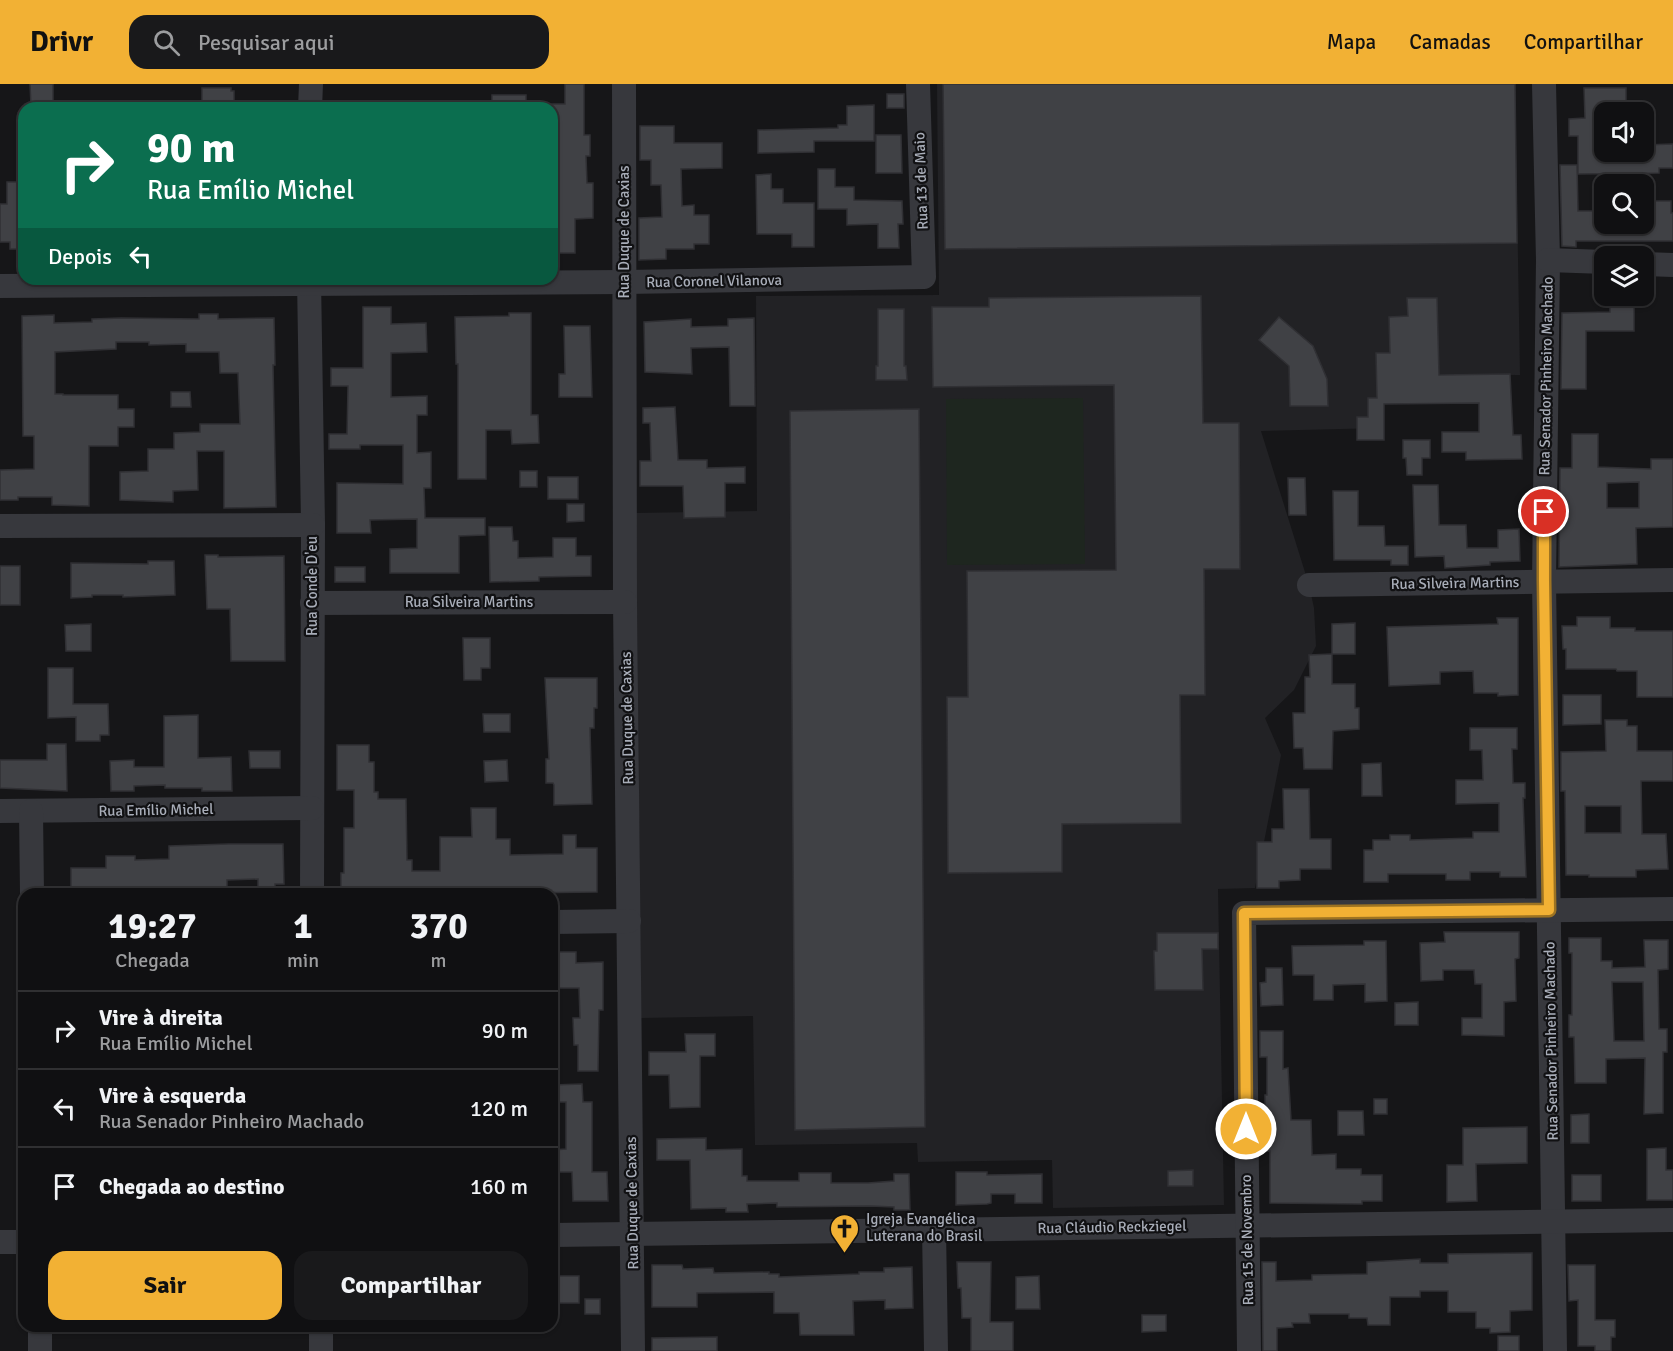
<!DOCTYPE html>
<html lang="pt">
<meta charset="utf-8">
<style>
:root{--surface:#101012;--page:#19191b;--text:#f1f3f6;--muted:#9c9d9f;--line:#303032;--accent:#f2b134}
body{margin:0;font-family:Signika,sans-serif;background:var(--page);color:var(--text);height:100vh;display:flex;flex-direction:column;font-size:22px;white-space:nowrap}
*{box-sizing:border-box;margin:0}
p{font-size:20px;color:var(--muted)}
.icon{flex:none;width:33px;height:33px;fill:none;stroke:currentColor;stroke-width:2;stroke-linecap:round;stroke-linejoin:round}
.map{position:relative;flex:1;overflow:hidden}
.panel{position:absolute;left:18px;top:804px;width:540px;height:444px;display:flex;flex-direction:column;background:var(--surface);border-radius:18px;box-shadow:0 2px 4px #0004,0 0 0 2px var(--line)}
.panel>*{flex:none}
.top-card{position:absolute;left:18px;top:18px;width:540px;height:183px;border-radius:18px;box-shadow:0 2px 4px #0004,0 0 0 2px var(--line);background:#0b6e4f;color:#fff;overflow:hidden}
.tools{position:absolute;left:1594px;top:18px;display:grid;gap:12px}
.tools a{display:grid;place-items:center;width:60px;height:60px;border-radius:12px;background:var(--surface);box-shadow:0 2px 4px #0004,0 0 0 2px var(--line);font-size:30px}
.pin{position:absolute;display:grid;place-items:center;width:51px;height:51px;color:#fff;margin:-26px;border:3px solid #fff;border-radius:50%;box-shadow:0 2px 6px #0007}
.me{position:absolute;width:66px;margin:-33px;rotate:0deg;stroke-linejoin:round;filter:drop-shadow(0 0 4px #0008)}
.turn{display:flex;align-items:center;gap:21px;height:126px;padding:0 30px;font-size:27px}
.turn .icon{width:78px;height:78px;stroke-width:2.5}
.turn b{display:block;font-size:42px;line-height:51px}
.then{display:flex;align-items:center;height:57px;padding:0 30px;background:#0003;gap:12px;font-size:22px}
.eta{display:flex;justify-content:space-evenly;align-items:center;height:102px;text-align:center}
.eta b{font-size:36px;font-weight:700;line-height:42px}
.cta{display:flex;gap:12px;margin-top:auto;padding:12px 30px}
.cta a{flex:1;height:69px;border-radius:18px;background:var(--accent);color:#111;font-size:24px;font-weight:700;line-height:69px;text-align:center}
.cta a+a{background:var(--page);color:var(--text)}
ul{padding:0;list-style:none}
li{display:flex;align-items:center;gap:18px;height:78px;padding:0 30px;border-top:2px solid var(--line)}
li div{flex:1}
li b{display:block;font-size:22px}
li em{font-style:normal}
header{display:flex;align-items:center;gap:36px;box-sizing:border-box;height:84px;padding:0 30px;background:var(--accent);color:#111}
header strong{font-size:28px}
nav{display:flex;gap:33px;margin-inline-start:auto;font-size:21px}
.search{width:420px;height:54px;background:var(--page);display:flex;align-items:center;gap:15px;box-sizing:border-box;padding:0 21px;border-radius:18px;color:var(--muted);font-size:22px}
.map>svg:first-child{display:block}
.built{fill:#222225}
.green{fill:#1e261f}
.building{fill:#404145;stroke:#303034;stroke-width:1.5;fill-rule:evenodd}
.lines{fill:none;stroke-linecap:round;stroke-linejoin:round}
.minor{stroke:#37383d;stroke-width:24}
.route-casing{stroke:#9d7322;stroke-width:15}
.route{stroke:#f2b134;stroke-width:10}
.labels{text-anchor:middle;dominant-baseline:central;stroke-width:4.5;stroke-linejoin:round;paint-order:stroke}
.street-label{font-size:15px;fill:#a8adb8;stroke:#111113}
.poi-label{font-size:15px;fill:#a8adb8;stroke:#111113;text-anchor:start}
</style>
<header>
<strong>Drivr</strong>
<div class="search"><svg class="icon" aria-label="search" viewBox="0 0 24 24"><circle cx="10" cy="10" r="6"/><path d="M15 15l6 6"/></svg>Pesquisar aqui</div>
<nav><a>Mapa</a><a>Camadas</a><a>Compartilhar</a></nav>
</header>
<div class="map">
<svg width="1673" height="1267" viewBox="0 0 1673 1267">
<rect width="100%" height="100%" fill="#161618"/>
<path class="built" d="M937 0H1515L1520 291 1382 290 1381 344 1261 347 1309 501 1314 524 1316 562 1294 606 1265 634 1281 671 1255 804 1218 805 1224 1121 1053 1124 1052 1076 918 1078 917 1059 755 1061 753 932 641 934 636 429 757 427 756 212 939 211Z"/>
<path class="green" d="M1083 314 1085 480 947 481 946 315Z"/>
<g class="building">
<path d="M30 0H53V21L31 22Z"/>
<path d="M565 0H584V51H590V72H586L587 99H593V134L575 135V169H552V20H565Z"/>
<path d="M943 0H1515L1517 159 945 165Z"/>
<path d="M202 4H231V7H234V24H202Z"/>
<path d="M1584 4H1626V28H1605V68H1644V61L1673 60V84H1659V89L1578 90V52H1569V35L1585 34Z"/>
<rect x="887" y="10" width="17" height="14"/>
<rect x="492" y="11" width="34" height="13"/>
<path d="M874 21V57H814V68L758 69V46L838 44V41H847V22Z"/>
<path d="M640 42H674V59H722V84L681 85 682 122 694 121V131H709V160H694V165H666V175L639 176V134L662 133 661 101H651V76H640Z"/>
<path d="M876 51H901L902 89H876Z"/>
<path d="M1560 81H1577L1578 127H1604V140H1644V117H1671V129H1673V157H1576V163L1562 162Z"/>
<path d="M818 85H835V103H854V116L902 117 903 140H898L899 164H878V140L847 141V125H818Z"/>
<path d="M771 90V105H783V119H814V163H792V150H757L756 91Z"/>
<path d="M7 98H24V165H10V158H0V120H7Z"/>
<path d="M1201 212 1203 339H1239L1240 485H1204L1205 611H1180L1181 739 1062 740V788L948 789 947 613H968L967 487 1116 486 1114 301 933 303 932 223H989V214Z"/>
<path d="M1407 214H1437L1439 291 1510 290 1513 351H1521L1522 375 1466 376V368H1442V348H1479V319L1384 320V356H1357V333H1368V314H1377L1376 269H1390L1389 233 1408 232Z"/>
<path d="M1634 220V247H1586V305H1561L1562 229 1610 228V221Z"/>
<path d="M363 223H391V240L426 239 427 268 391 269V313L427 312V331H417V369L431 368V404H424L425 434H485V451L459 452V489H390V465L417 464V435L370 436 371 449H337V399L403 400V361H360V365H329V350H347L348 302H331V284H363Z"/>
<path d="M878 225H904V282H906L907 296H876V282H878Z"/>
<path d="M509 229H531V331H538L539 359 512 360 511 346H486V395H458V280H456L455 233 509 232Z"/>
<path d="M199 230H218V235L274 234 275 281H273L276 423 224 424V367H197L198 406 173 407V418L120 416V388L148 387V365H174V349L200 348V340H240L238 289H220L219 268H186V260L149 261V258H116V265L55 268V310H63V311H118V325H134V343H118V362H89V422L52 421V413H18V416H0V386L34 385V352H23L22 232 54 231V239L92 238V235L121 234 199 235Z"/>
<path d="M1279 233 1313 262 1327 295 1328 322H1290L1289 282 1259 256Z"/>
<path d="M754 234 755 322H730L729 263 691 264 692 290 645 288 644 238 691 235V243L728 242V235Z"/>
<path d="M564 242H590L592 313H559V290H565Z"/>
<path d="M171 308H190L191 323H171Z"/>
<path d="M675 323 678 376H707V384L745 383V399H725V433L684 434 683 402H640V377H651L650 339H643V324Z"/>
<path d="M919 325 925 1043 795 1046 790 327Z"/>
<path d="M1572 350H1598V383L1651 385V375H1673V443L1636 444 1637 480 1559 483 1560 384H1572ZM1639 398V424H1607V399Z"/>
<path d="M1403 356H1430V374H1422V391H1407L1406 374H1403Z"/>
<rect x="520" y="387" width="17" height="16"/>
<rect x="548" y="393" width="30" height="22"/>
<path d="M1288 394H1305L1306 431H1289Z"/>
<path d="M1413 401H1438L1439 441H1466L1467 464H1498V446L1519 445 1520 477 1490 478V481L1445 484 1444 472 1415 473Z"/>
<path d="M1333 407H1358V442H1384L1385 462H1408V481H1391V476H1334Z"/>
<path d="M567 420H584V437L567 438Z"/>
<path d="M489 443H512L513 457H518V474L553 473V454H576V472H591V492L539 493V497L490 498Z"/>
<path d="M205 471H218V473L284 472 285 577H231L230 525H207Z"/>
<path d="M148 477H174L175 511 123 513V511H92V513L71 514V479L148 480Z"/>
<rect x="0" y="482" width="20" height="39"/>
<rect x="335" y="483" width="30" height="15"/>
<path d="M1577 533H1610V544H1635V547H1673V613H1637V587H1617L1616 585H1566V565H1563L1562 542H1577Z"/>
<path d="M1497 534H1518V611L1498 612V609H1474L1473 587 1440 588V600L1389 602 1387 543 1498 540Z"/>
<path d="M1355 539V570H1332V540Z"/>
<path d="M91 540V567H66L65 541Z"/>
<path d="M463 554H490V584H481V596H464Z"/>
<path d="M1332 570V600H1355V624H1359V645L1333 647 1332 685H1304L1303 664H1294L1293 629H1305V593H1310L1309 571Z"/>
<path d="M48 584H73V620H108L109 651H100V657H76V633L48 634Z"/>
<path d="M545 594H597V624H594V644H590L592 720 554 721V701L553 699H546V675H549Z"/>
<path d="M1563 611H1601V640L1563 641Z"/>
<path d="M483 630H510V648H484Z"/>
<path d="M198 631V674L231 673 232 707H202V704H165V701L134 702V707H111L110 677 134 676V683H164V632Z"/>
<path d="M1605 636H1627V642H1637V667H1673V697H1641L1642 750H1666L1668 785 1636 786V793H1589V791H1566L1565 707H1561V668L1606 667ZM1585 722H1621V749H1585Z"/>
<path d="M1470 644H1517V665H1512L1513 699H1525V714H1523L1526 793H1500V788H1470V796H1446V790H1388V798H1364V766H1373V756H1390V751H1410V756L1473 754V748H1499V719L1456 720V696H1483L1482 666H1470Z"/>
<path d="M47 660H66L67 707 0 704V676H47Z"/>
<path d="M337 661H369V678H374V708H378V715H406L407 776H412V787H440V753H472L471 724H496V755H510V771L563 770V751H576V764H597V808L517 809V804L438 807V810L341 808V789H344V744H354V706H337Z"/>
<path d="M249 667H280V684H250Z"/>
<path d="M507 676 508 697 485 698 484 677Z"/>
<path d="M1381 679 1382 712H1362V680Z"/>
<path d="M1283 705H1309L1310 755H1331V785H1300V796L1279 797V804H1257V758H1272V745H1284Z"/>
<path d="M228 760H283L284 800H275V810H258V795L227 796V808L71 810V784H106V772H135V776L169 775V762Z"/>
<path d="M1444 848H1519V874L1515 875 1516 917 1504 918V952L1462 951V934H1482V900H1475L1474 886H1443V896L1421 897 1420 859 1445 858Z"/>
<path d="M1157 849H1218V865H1202L1203 906H1155L1154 867H1157Z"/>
<path d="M1569 854H1601V877H1612V884L1645 883 1644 856H1668V885L1658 886 1659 945H1667V968H1663V1029L1644 1030 1645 974 1606 975V999H1575L1574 953H1569V931H1572V869H1569ZM1612 898H1643L1644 957H1614Z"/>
<path d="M1364 857H1386L1387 917 1365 918V900L1333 901V916H1314V891H1293L1292 862 1364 861Z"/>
<path d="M554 868H576V879L603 878V926H599L598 987H578V961H574L573 934H580L579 904H552V873H554Z"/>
<path d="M1266 884H1282L1283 921 1261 922 1260 899 1266 898Z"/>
<path d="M1418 918V941H1395V919Z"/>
<path d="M1260 947H1283V985L1288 984 1291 1036H1311L1312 1071 1336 1070V1085H1361V1091H1382V1117H1362V1120L1270 1119V1067L1261 1068V1037H1265V1011H1267V973H1260Z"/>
<path d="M685 950H715V972H700V1023L670 1024 669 991H649V968H686Z"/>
<path d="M582 1000 583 1018H592V1088H607L608 1117H573L572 1088H552V1066L566 1065V1018H552V1001Z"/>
<rect x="1374" y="1015" width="13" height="15"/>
<path d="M1338 1027H1363L1364 1051H1338Z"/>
<path d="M1589 1030V1059H1571V1031Z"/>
<path d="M1527 1043V1079L1476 1080 1477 1117 1447 1118V1081H1463V1044Z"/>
<path d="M706 1054V1066L742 1065V1092H747V1097H799V1089H831V1099H868L894 1097V1090H909L910 1126H894V1123L870 1122 777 1123V1119L747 1120 748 1128H726V1124L691 1125 690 1076H657V1055Z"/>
<path d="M1666 1064V1086H1673V1116H1647V1065Z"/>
<path d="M1193 1086V1102H1168V1087Z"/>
<path d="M956 1088H987V1091L1042 1090V1119H1015V1110H991V1119L987 1120 956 1121Z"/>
<rect x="1572" y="1091" width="29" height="26"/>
<path d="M1532 1169V1226L1510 1227V1248L1490 1249V1244H1476V1228H1448V1207H1420V1213H1390V1241H1368L1367 1234H1349V1230H1309L1310 1239H1292L1293 1243 1277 1244V1267H1263L1262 1178H1276V1197L1312 1196V1191L1367 1190V1178L1420 1175V1179H1448V1170Z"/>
<path d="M957 1178H991L990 1238H1013V1267H971V1234H962L961 1204H958Z"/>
<path d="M652 1181H682L683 1185 713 1184 714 1189 769 1188V1190H779V1193L859 1190V1188H884V1184L912 1183 913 1224 885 1225V1216L853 1217 854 1251H800L799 1229H774V1208L697 1209V1223H652Z"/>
<path d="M1568 1181H1595V1236H1615V1253H1611V1267H1595V1262H1578V1216L1569 1217Z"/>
<path d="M556 1192H579V1219H557Z"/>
<path d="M1039 1192 1040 1225H1016V1193Z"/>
<rect x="585" y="1215" width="15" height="15"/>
<path d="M1142 1231H1166V1247L1142 1248Z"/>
<rect x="1498" y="1252" width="21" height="15"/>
<path d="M717 1253V1267H652V1254Z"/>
</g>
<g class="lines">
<g class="minor">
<path d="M624 0 625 518 633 1267"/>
<path d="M1544 0 1548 176 1544 497 1555 1267"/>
<path d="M310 24 311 0"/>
<path d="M1548 176 1605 178"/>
<path d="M1644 180 1673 181"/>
<path d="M309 195 313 441 312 810"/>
<path d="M0 202 625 198 924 193 918 0"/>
<path d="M0 442 313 441"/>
<path d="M1309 501 1673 496"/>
<path d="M312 519 625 518"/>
<path d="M0 727 312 724"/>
<path d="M31 727 32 810"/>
<path d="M552 838 629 837"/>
<path d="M934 1145 936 1267"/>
<path d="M552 1151 1673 1136"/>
<path d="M0 1158H24"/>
<path d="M40 1242V1267"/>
<path d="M321 1242V1267"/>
<path d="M1249 1267 1244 829 1673 825"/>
</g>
</g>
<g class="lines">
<defs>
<path id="route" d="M1246 1045 1244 829 1549 826 1544 497V428"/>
</defs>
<use href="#route" class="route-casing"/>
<use href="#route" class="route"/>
</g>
<defs>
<symbol id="church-pin" viewBox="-11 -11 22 30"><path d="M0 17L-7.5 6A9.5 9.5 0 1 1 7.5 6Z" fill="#f2b134" stroke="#111113"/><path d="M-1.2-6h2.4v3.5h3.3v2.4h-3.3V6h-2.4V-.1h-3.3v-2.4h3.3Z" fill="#111"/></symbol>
</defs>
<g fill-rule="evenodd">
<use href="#church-pin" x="828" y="1128" width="33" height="45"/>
</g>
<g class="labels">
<g class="street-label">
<text transform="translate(921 97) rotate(-92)">Rua 13 de Maio</text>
<text transform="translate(624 148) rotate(-90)">Rua Duque de Caxias</text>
<text transform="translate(714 197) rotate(-1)">Rua Coronel Vilanova</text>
<text transform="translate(1546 292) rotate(-89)">Rua Senador Pinheiro Machado</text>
<text transform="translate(1455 499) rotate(-1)">Rua Silveira Martins</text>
<text transform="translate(312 502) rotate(-90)">Rua Conde D'eu</text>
<text x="469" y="518">Rua Silveira Martins</text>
<text transform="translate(627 634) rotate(-91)">Rua Duque de Caxias</text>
<text transform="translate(156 726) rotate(-1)">Rua Emílio Michel</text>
<text transform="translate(1551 957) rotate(-91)">Rua Senador Pinheiro Machado</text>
<text transform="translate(632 1119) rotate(-91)">Rua Duque de Caxias</text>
<text transform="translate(1112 1143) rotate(-1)">Rua Cláudio Reckziegel</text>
<text transform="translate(1247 1156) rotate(-91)">Rua 15 de Novembro</text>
</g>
<g class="poi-label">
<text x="866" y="1135">Igreja Evangélica<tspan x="866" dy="17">Luterana do Brasil</tspan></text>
</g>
</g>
</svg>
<div class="tools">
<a><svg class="icon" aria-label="sound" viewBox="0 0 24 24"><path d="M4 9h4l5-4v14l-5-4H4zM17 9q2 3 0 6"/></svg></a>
<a><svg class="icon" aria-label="search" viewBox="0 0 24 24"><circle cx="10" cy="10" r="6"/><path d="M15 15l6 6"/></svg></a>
<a><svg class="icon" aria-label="layers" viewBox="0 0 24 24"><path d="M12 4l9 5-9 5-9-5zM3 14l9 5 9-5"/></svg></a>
</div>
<div class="pin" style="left:1544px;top:428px;background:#d93025"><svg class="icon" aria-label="arrive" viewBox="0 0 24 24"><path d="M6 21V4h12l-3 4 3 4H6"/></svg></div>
<svg class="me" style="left:1246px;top:1045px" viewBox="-20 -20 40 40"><circle r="17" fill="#f2b134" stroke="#fff" stroke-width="3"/><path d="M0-11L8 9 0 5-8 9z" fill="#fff"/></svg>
<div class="top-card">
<div class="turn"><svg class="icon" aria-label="right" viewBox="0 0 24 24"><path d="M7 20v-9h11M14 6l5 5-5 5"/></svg><div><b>90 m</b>Rua Emílio Michel</div></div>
<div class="then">Depois<svg class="icon" aria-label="left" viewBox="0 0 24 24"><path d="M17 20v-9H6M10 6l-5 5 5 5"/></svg></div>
</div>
<section class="panel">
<div class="eta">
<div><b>19:27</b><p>Chegada</p></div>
<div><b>1</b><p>min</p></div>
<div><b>370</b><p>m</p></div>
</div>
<ul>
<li><svg class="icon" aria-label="right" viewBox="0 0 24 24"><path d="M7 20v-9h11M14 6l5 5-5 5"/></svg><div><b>Vire à direita</b><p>Rua Emílio Michel</p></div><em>90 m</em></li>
<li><svg class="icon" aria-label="left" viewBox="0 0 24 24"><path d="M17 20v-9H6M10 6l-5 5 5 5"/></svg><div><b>Vire à esquerda</b><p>Rua Senador Pinheiro Machado</p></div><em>120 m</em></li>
<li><svg class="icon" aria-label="arrive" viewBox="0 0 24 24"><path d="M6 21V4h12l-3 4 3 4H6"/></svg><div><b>Chegada ao destino</b></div><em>160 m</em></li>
</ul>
<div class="cta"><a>Sair</a><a>Compartilhar</a></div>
</section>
</div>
